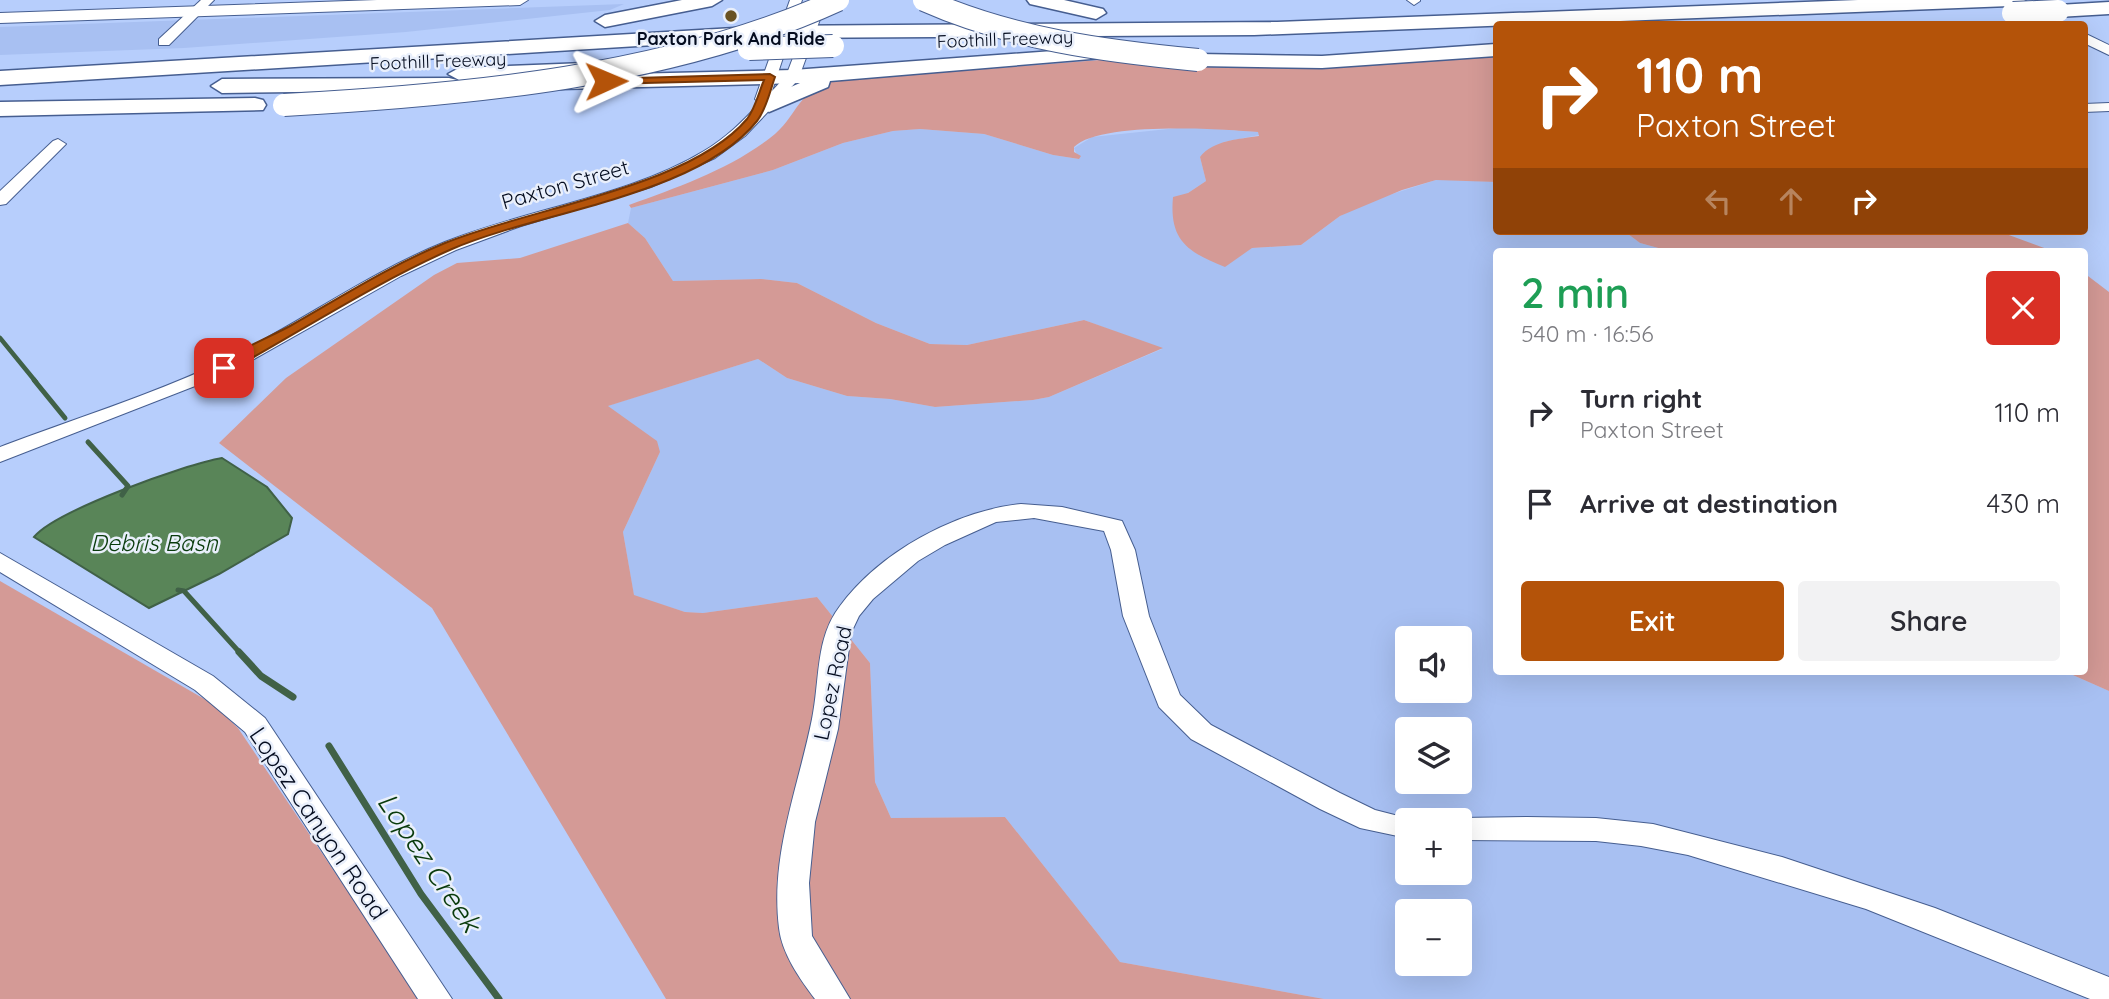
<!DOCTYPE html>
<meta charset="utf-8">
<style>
:root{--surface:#fff;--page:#f2f2f3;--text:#2b2b33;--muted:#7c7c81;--accent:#b45309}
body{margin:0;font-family:Quicksand,sans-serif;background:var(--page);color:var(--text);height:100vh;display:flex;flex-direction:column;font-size:26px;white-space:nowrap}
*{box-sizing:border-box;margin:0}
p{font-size:23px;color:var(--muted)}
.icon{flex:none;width:38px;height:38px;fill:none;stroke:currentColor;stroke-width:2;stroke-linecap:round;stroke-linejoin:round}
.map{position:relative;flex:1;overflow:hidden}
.side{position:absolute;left:1493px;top:248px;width:595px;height:427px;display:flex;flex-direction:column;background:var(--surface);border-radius:7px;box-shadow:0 7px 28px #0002}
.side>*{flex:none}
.top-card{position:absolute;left:1493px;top:21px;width:595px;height:214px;border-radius:7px;box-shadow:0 7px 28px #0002;background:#b45309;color:#fff;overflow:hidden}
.controls{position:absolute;left:1395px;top:626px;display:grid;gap:14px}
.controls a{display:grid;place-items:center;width:77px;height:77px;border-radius:7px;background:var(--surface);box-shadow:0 7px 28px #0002;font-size:35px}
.pin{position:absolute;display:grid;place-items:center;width:60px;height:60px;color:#fff;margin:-30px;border-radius:14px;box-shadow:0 4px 10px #0006}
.me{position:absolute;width:77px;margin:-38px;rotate:89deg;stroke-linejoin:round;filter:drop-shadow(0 0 5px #0008)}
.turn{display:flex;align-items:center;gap:24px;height:147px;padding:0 28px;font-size:32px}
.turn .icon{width:91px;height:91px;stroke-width:2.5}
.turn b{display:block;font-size:49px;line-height:60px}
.lanes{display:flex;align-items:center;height:66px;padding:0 28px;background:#0003;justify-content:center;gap:35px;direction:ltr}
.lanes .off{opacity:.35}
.round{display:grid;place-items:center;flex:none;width:74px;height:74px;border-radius:7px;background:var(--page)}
.head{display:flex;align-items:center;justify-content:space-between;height:119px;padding:0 28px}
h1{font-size:42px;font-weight:600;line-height:52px;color:#1e9e55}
.cta{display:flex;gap:14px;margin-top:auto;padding:14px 28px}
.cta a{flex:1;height:80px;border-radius:7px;background:var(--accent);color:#fff;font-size:28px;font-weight:600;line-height:80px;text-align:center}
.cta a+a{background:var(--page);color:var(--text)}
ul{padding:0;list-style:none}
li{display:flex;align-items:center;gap:21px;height:91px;padding:0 28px}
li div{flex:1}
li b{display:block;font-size:26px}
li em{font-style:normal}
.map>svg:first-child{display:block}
.built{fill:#a8c0f2;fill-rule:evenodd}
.green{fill:#d49a96}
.water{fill:#598558;stroke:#406147;stroke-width:2}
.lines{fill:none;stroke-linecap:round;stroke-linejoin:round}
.stream-far2{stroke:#406147;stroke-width:4.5}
.stream-far1{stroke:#406147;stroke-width:5}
.stream{stroke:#406147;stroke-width:7}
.minor-casing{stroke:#465e90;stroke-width:2}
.major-casing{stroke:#465e90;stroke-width:2}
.highway-casing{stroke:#465e90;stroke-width:3}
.minor{fill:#fff;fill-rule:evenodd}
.major{fill:#fff;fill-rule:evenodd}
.highway{fill:#fff;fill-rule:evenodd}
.highway-bridge-casing{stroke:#465e90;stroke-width:24;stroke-linecap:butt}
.highway-bridge{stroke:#fff;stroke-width:22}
.route{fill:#b45309;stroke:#753606;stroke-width:2}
.poi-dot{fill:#695222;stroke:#e9effb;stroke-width:2.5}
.labels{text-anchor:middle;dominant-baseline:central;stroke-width:5;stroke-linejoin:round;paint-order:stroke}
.far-poi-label{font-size:18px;font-weight:bold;fill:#040c1f;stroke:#e9effb}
.far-street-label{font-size:18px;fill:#040c1f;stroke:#e9effb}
.street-label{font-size:21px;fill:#040c1f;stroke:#e9effb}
.water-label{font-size:23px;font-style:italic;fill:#093b0c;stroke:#e9effb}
.near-street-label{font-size:24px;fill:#040c1f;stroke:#e9effb}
.near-water-label{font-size:28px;font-style:italic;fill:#093b0c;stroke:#e9effb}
</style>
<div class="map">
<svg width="2109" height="999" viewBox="0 0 2109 999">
<rect width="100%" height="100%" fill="#b7cefc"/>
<g class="built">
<path d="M624 4 610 10 406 32 184 48 0 55V27Z"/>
<path d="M1187 127 1258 132 1259 135 1224 142 1200 157 1206 181 1188 193 1252 248 1301 245 1340 216 1364 203 1436 180H1453L1496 182V231H1624L1640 243 1673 252H1496V672H2066L2109 691V999H1324L1120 962 1005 817 891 818 875 782 870 663 817 597 703 613 685 612 634 596 623 532 660 452 607 406 758 359 787 378 847 396 890 399 935 407 1033 400 1049 397 1162 349 1084 320 967 345 930 344 876 323 797 283 761 279 673 281 645 238 628 223 631 208 773 170 843 143 893 131 920 129 984 134 1053 155 1079 159 1074 148 1092 137ZM1407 639H1460V691H1407ZM1407 730H1460V782H1407ZM1407 821H1460V873H1407ZM1407 912H1460V964H1407Z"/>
</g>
<g class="green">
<path d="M1496 54V182L1436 180 1402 190 1340 216 1301 245 1252 248 1225 267C1187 252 1169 240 1173 197L1188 193 1206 181 1200 157C1213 140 1240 139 1259 136L1258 132C1221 129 1100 121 1074 147V152L1081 156 1079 159 1053 155 984 134 920 129 893 131 843 143 773 170 631 208 629 205C678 187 728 170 770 138 799 116 793 95 832 81L1100 60 1189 67 1327 68Z"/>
<path d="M628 223 645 238 673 281 761 279 797 283 876 323 930 344 967 345 1084 320 1163 348 1049 397 1033 400 935 407 890 399 847 396 787 378 758 359 608 406 657 441 660 452 623 532 634 595 685 612 703 613 817 597 870 663 875 782 891 818 1005 817 1120 962 1324 999H666L432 608 219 443 286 378 434 275 457 263 520 258Z"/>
<path d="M1624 231H1998L2055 252H1673L1640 243Z"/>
<path d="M2084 273 2109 292V691L2066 672H2084Z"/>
<path d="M0 581 213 704 238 728 420 999H0Z"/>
</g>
<path class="water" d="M222 458 267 487 292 518 288 534 219 574 149 608 34 537C55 511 186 464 222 458Z"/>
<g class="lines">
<path class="stream-far2" d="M0 338 36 382"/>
<g class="stream-far1">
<path d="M34 380 65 418"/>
<path d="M88 442 128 486 122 495"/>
<path d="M178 590 184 591 241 654"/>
</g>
<g class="stream">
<path d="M239 652 261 676 293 697"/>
<path d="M329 746 421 894 499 999"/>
</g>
<defs>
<g id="minor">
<path d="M201 0H214L169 45H159V39Z"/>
<path d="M790 0H802L772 91 786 76 815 0H827L798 80 745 136 715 158 651 187 521 226 456 250 401 276 231 372 0 462V447C71 420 148 396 217 364 295 327 365 274 445 242 527 209 630 196 704 151 726 138 743 121 760 103L755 99Z"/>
<path d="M1407 0H1420V1L1414 5Z"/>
<path d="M2009 0H2024L2067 24H2051Z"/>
<path d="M2084 33 2109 45V55L2084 43Z"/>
<path d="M2109 103V111L2084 112V104Z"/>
<path d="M58 139 66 144 6 204 0 205V191L53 141Z"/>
<path d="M1021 504 1062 507 1122 521 1135 550 1149 616 1180 695 1211 725 1340 793 1375 810 1418 821H1407V838L1360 828 1320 809 1191 739 1159 707 1123 616 1111 550 1104 531 1034 518 996 522 945 545 918 561 873 599 859 616 851 633 838 729 815 822 809 883 812 936 850 999H815C800 979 782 954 779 928 770 855 798 789 812 719 820 681 815 638 840 606 880 552 955 511 1021 504Z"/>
<path d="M0 553 213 676 265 718 452 999H418L245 732 195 690 0 572Z"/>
<path d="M1527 817 1596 818 1653 824 1782 857 1935 908 2109 977V999H2090L1866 909 1688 855 1641 846 1596 841 1460 840V821H1450L1460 818Z"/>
</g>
<path id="major" d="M377 0H528L520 5 0 23V13Z"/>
<g id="highway">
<path d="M682 0H722L712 6 605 27 595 21 605 15Z"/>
<path d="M1027 0H1064L1103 9 1106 13 1096 19 1030 4Z"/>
<path d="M1858 0H2020L2010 6 1254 35 769 38 0 85V71L769 26 1277 22Z"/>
<path d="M2109 2V14L2058 17 2048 11 2058 5Z"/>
<path d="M1496 44V56L1322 68 1198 66 1187 60 1198 54 1322 56Z"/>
<path d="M1120 46 1130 52 1127 56 830 81 828 87 769 112 758 105 761 100 800 83 561 89 550 82 556 77 459 80 448 74 459 68 585 63 596 69 587 75 793 70Z"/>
<path d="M449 78 457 80 460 85 457 90 222 93 211 86 222 79Z"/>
<path d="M255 98 263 100 266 105 263 110 0 116V102Z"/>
</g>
</defs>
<use href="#minor" class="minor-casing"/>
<use href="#major" class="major-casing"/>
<use href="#highway" class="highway-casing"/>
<use href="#minor" class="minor"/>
<use href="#major" class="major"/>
<use href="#highway" class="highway"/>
<defs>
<g id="highway-bridge">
<path d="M924 0C1012 39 1103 51 1198 60"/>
<path d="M2013 13 2058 11"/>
<path d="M749 49 833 46"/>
<path d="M284 105C467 95 670 77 838 0"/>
</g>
</defs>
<use href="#highway-bridge" class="highway-bridge-casing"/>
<use href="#highway-bridge" class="highway-bridge"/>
</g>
<path class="route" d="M770 74 775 77C770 91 766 110 757 121 697 196 540 211 452 249 375 283 303 330 229 371L217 368C232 352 270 337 290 326 341 297 391 265 445 243 530 208 690 187 747 119 755 109 759 92 764 80L606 84 603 79Z"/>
<circle class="poi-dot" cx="731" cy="16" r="7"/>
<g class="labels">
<g class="far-poi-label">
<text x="731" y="38">Paxton Park And Ride</text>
</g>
<g class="far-street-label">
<text transform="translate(1005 39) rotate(-2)">Foothill Freeway</text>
<text transform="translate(438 61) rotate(-2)">Foothill Freeway</text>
</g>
<g class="street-label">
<text transform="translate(565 184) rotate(-16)">Paxton Street</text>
<text transform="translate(832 683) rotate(-78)">Lopez Road</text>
</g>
<g class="water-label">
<text x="154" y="542">Debris Basn</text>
</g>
<g class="near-street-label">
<text transform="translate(319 823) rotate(56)">Lopez Canyon Road</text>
</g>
<g class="near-water-label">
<text transform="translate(430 862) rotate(56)">Lopez Creek</text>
</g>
</g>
</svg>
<div class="controls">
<a><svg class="icon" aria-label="sound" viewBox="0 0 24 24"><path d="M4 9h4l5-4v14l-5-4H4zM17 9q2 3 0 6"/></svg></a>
<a><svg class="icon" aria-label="layers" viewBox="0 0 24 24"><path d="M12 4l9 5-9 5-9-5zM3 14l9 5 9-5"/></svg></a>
<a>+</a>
<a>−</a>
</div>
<div class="pin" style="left:224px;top:368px;background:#d93025"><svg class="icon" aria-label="arrive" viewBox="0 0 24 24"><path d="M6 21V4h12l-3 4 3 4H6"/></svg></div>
<svg class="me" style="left:606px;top:81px" viewBox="-20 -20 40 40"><path d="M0-17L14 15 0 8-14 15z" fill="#b45309" stroke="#fff" stroke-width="4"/></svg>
<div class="top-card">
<div class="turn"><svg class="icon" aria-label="right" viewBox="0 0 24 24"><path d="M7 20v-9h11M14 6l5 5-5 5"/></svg><div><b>110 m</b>Paxton Street</div></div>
<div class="lanes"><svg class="icon off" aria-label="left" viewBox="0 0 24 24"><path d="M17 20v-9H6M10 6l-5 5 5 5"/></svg><svg class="icon off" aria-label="ahead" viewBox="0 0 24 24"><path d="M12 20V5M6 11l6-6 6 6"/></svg><svg class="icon" aria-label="right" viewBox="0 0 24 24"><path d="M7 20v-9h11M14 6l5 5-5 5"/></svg></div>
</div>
<section class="side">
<div class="head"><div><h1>2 min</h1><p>540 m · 16:56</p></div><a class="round" style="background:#d93025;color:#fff"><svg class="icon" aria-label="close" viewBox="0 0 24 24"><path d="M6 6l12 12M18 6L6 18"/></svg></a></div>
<ul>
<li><svg class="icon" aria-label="right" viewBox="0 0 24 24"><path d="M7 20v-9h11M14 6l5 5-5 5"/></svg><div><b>Turn right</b><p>Paxton Street</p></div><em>110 m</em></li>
<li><svg class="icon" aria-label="arrive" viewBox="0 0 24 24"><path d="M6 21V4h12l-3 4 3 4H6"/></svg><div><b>Arrive at destination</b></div><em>430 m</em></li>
</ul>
<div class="cta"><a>Exit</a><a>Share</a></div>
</section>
</div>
